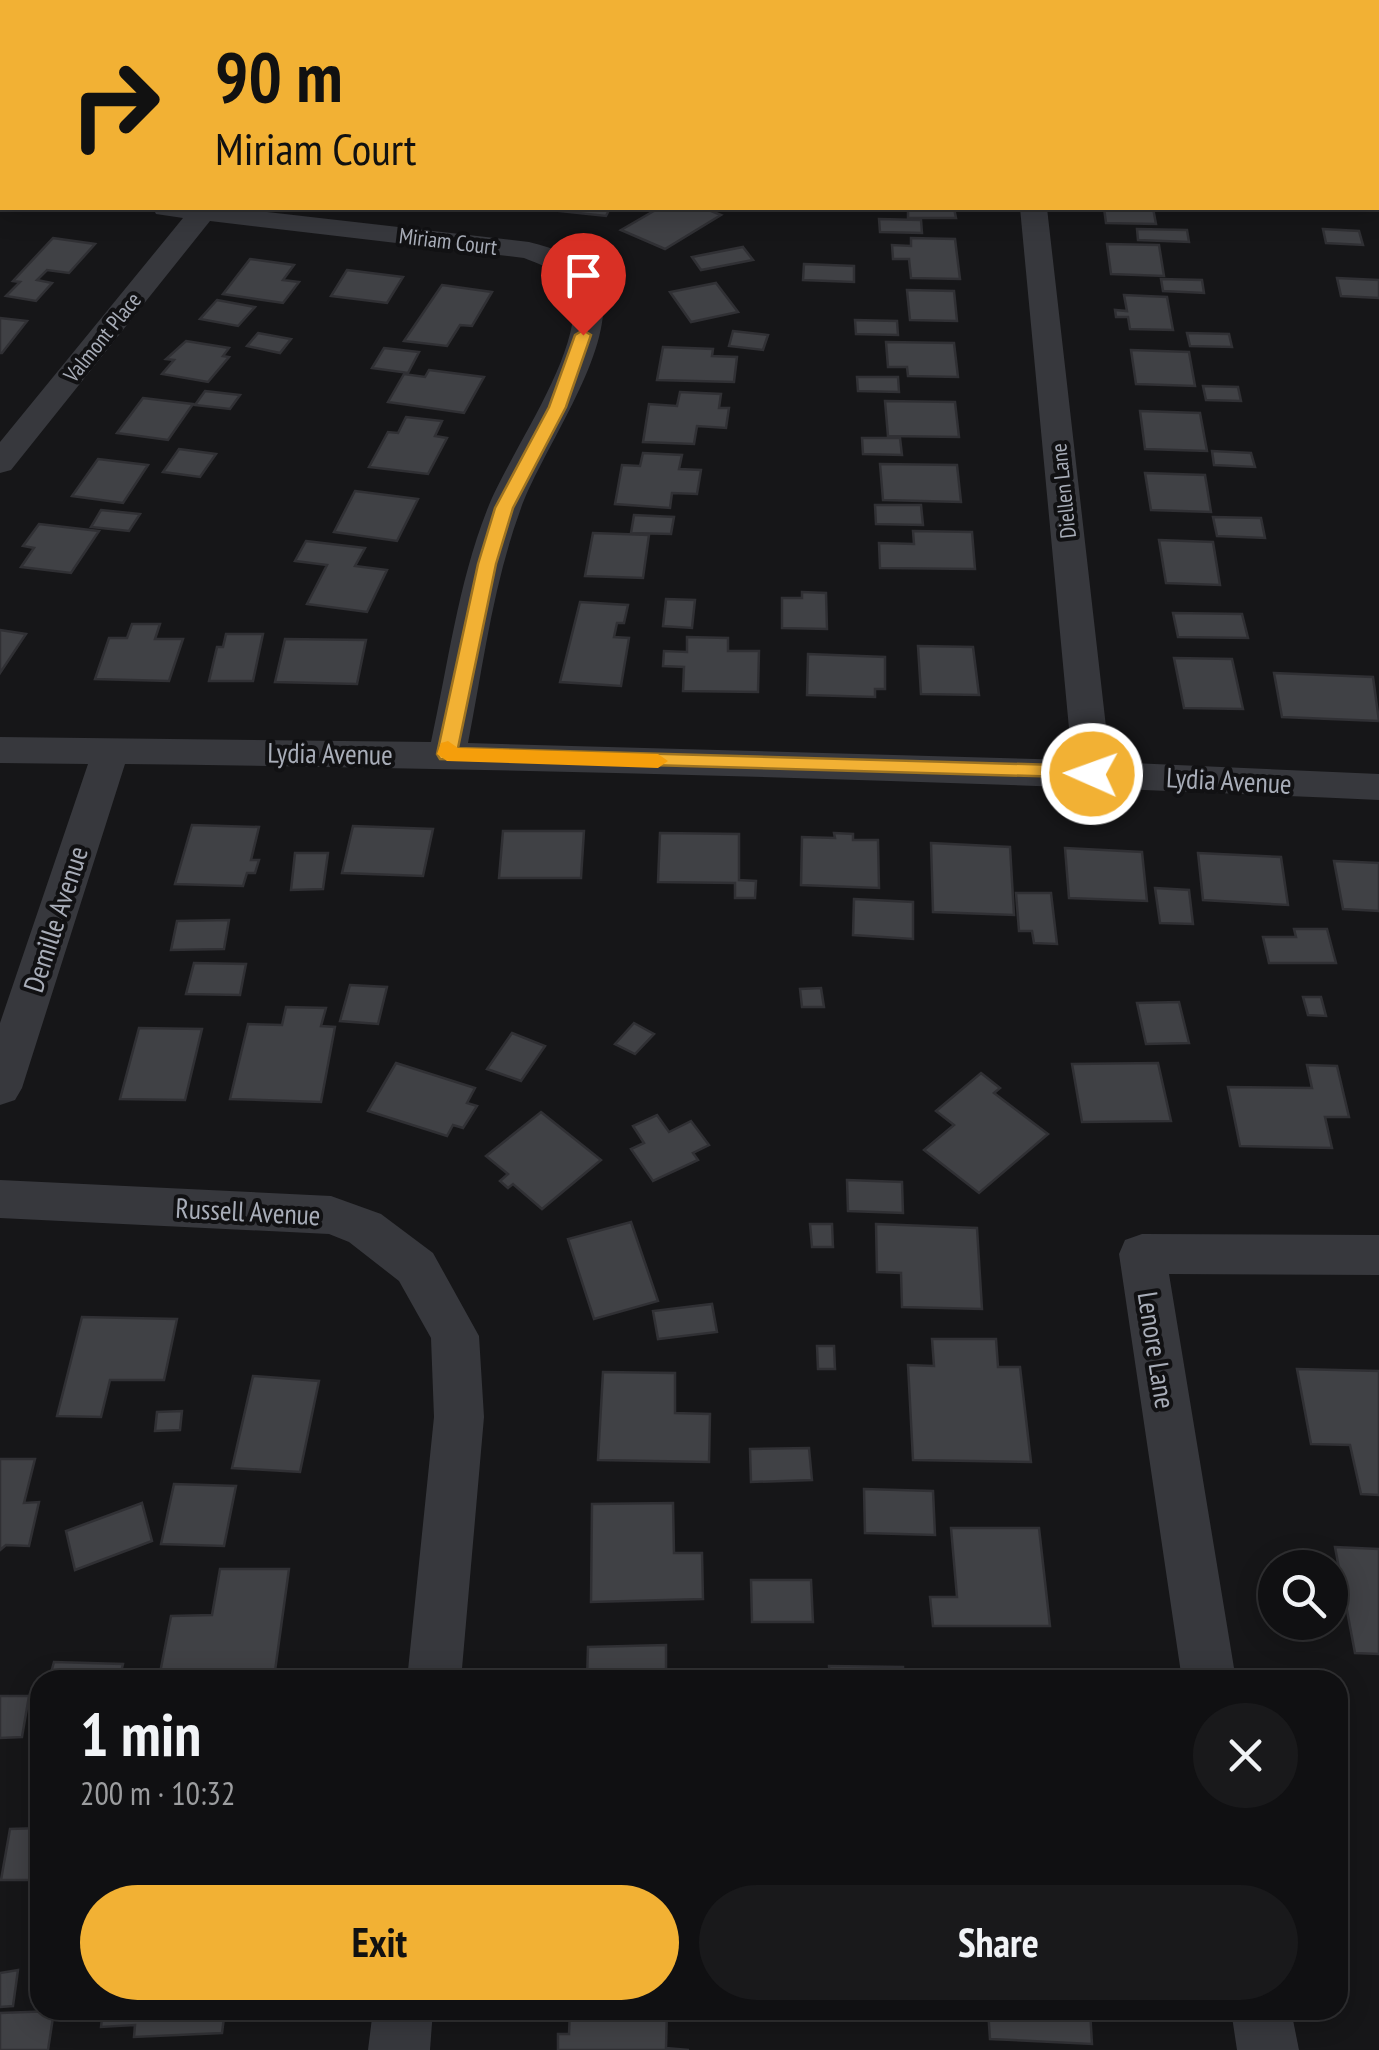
<!DOCTYPE html>
<meta charset="utf-8">
<style>
:root{--surface:#101012;--page:#19191b;--text:#f1f3f6;--muted:#9c9d9f;--line:#303032;--accent:#f2b134}
body{margin:0;font-family:"PT Sans Narrow",sans-serif;background:var(--page);color:var(--text);height:100vh;display:flex;flex-direction:column;font-size:38px;white-space:nowrap}
*{box-sizing:border-box;margin:0}
p{font-size:32px;color:var(--muted)}
.icon{flex:none;width:55px;height:55px;fill:none;stroke:currentColor;stroke-width:2;stroke-linecap:round;stroke-linejoin:round}
.map{position:relative;flex:1;overflow:hidden}
.side{position:absolute;left:30px;top:1670px;width:1318px;height:350px;display:flex;flex-direction:column;background:var(--surface);border-radius:30px;box-shadow:0 5px 25px #0003,0 0 0 2px var(--line)}
.side>*{flex:none}
.top-card{position:absolute;left:0px;top:0px;width:1380px;height:210px;box-shadow:0 5px 25px #0003,0 0 0 2px var(--line);background:#f2b134;color:#111;overflow:hidden}
.buttons{position:absolute;left:1258px;top:1550px;display:grid;gap:20px}
.buttons a{display:grid;place-items:center;width:90px;height:90px;border-radius:50%;background:var(--surface);box-shadow:0 5px 25px #0003,0 0 0 2px var(--line);font-size:50px}
.pin{position:absolute;display:grid;place-items:center;width:85px;height:85px;color:#fff;margin:-102px -42px;border-radius:50% 50% 50% 0;rotate:-45deg;box-shadow:0 0 10px #0007}
.pin .icon{rotate:45deg}
.me{position:absolute;width:110px;margin:-55px;rotate:272deg;stroke-linejoin:round;filter:drop-shadow(0 0 8px #0008)}
.turn{display:flex;align-items:center;gap:35px;height:210px;padding:0 50px;font-size:45px}
.turn .icon{width:130px;height:130px;stroke-width:2.5}
.turn b{display:block;font-size:70px;line-height:85px}
.round{display:grid;place-items:center;flex:none;width:105px;height:105px;border-radius:52px;background:var(--page)}
.headline{display:flex;align-items:center;justify-content:space-between;height:170px;padding:0 50px}
h1{font-size:60px;font-weight:700;line-height:75px}
.action{display:flex;gap:20px;margin-top:auto;padding:20px 50px}
.action a{flex:1;height:115px;border-radius:60px;background:var(--accent);color:#111;font-size:40px;font-weight:700;line-height:115px;text-align:center}
.action a+a{background:var(--page);color:var(--text)}
.map>svg:first-child{display:block}
.green{fill:#1e261f}
.building{fill:#404145;stroke:#303034;stroke-width:2.5}
.lines{fill:none;stroke-linecap:round;stroke-linejoin:round}
.service{fill:#37383d;fill-rule:evenodd}
.minor{fill:#37383d;fill-rule:evenodd}
.route{fill:#f2b134;stroke:#9d7322;stroke-width:2.5}
.slow{fill:#f59e0b}
.labels{text-anchor:middle;dominant-baseline:central;stroke-width:8;stroke-linejoin:round;paint-order:stroke}
.far-street-label{font-size:22px;fill:#a8adb8;stroke:#111113}
.street-label{font-size:28px;fill:#a8adb8;stroke:#111113}
</style>
<div class="map">
<svg width="1379" height="2050" viewBox="0 0 1379 2050">
<rect width="100%" height="100%" fill="#161618"/>
<path class="green" d="M0 0H817L2 2V85Z"/>
<g class="building">
<path d="M551 208H610L606 216 550 210Z"/>
<path d="M659 208H704L721 215 665 249 621 230Z"/>
<path d="M908 208H954L956 218H908Z"/>
<path d="M1104 208H1153L1156 224 1106 223Z"/>
<path d="M879 219 921 220 922 233 880 232Z"/>
<path d="M1137 229 1187 230 1189 242 1138 240Z"/>
<path d="M1323 229 1359 231 1363 245 1326 243Z"/>
<path d="M53 238 95 244 69 273 47 270 37 280 52 283 36 301 6 296 20 282 13 281Z"/>
<path d="M911 238 955 239 960 279 911 278 909 259H893L892 245 911 246Z"/>
<path d="M1107 244 1159 245 1164 276 1111 274Z"/>
<path d="M743 247 753 260 701 270 692 257Z"/>
<path d="M250 259 294 265 283 280 299 282 283 303 223 294Z"/>
<path d="M804 264 854 266V282L803 280Z"/>
<path d="M347 270 403 277 387 303 331 296Z"/>
<path d="M1337 278 1379 280V298L1341 296Z"/>
<path d="M1161 279 1202 280 1204 293 1163 291Z"/>
<path d="M716 283 738 312 691 322 670 292Z"/>
<path d="M442 285 492 292 472 326 460 325 447 346 404 341Z"/>
<path d="M907 290 954 291 957 321 910 320Z"/>
<path d="M1124 295 1167 297 1173 330 1130 329 1128 317H1116L1115 310 1127 311Z"/>
<path d="M217 300 255 307 238 326 200 319Z"/>
<path d="M0 318 27 321 2 353H0Z"/>
<path d="M855 320 897 321 898 335 856 334Z"/>
<path d="M733 331 768 335 763 350 729 346Z"/>
<path d="M258 333 291 339 280 353 247 346Z"/>
<path d="M1187 333 1229 334 1232 347 1190 346Z"/>
<path d="M186 341 229 348 223 356 229 357 208 382 162 374 174 360 166 359Z"/>
<path d="M886 342 954 343 958 377 908 376 907 367H888Z"/>
<path d="M663 347 713 349 712 356 737 357 734 382 657 380Z"/>
<path d="M384 348 419 352 408 373 372 368Z"/>
<path d="M1131 350 1189 352 1195 386 1136 384Z"/>
<path d="M429 370 484 377 464 413 388 402 404 374 425 377Z"/>
<path d="M857 377H898L899 392 858 391Z"/>
<path d="M1203 386 1238 387 1241 401 1206 400Z"/>
<path d="M205 391 240 395 230 409 195 405Z"/>
<path d="M680 392 721 394 719 408H729L726 428 697 426 694 444 643 442 649 404 677 406Z"/>
<path d="M143 398 193 404 168 440 117 433Z"/>
<path d="M885 401 955 402 959 437 888 436Z"/>
<path d="M1140 411 1200 413 1207 451 1145 449Z"/>
<path d="M406 417 442 421 435 436 447 438 428 474 369 467 388 432 398 433Z"/>
<path d="M862 438H900L902 455 863 454Z"/>
<path d="M179 449 216 454 200 477 163 472Z"/>
<path d="M1212 451 1251 453 1255 467 1214 465Z"/>
<path d="M643 453 682 455 679 469 701 470 697 494 672 493 670 508 615 504 622 465 640 466Z"/>
<path d="M98 459 148 465 123 503 72 496Z"/>
<path d="M880 464 957 465 961 502 883 500Z"/>
<path d="M1145 473 1205 475 1211 512 1151 510Z"/>
<path d="M355 491 418 499 397 541 334 532Z"/>
<path d="M875 505H921L923 525 876 524Z"/>
<path d="M101 510 140 514 129 531 91 527Z"/>
<path d="M634 515 674 517 671 534 631 533Z"/>
<path d="M1213 517 1261 518 1265 538 1217 536Z"/>
<path d="M39 524 99 531 71 573 21 567 34 548 23 546Z"/>
<path d="M913 531 972 532 975 569 880 568 879 543 914 544Z"/>
<path d="M593 533 649 535 643 578 585 576Z"/>
<path d="M1159 540 1213 542 1220 585 1166 583Z"/>
<path d="M306 541 365 548 355 566 387 570 367 612 307 604 327 565 295 561Z"/>
<path d="M802 592 826 593 827 629 782 628V598H802Z"/>
<path d="M666 599 695 600 692 628 663 626Z"/>
<path d="M580 602 628 605 624 623H617L614 637 629 638 621 686 560 682Z"/>
<path d="M1173 613 1242 614 1248 638 1178 637Z"/>
<path d="M132 624H160L155 639H183L169 681 95 679 109 638H127Z"/>
<path d="M0 630 26 634 0 673Z"/>
<path d="M226 634H263L253 681H209L217 647H223Z"/>
<path d="M687 637 728 638V651H759L758 692 683 691 684 667 663 666 664 651 687 652Z"/>
<path d="M285 639 366 640 357 684 275 682Z"/>
<path d="M918 646 973 647 979 695 921 694Z"/>
<path d="M808 654 885 657V689H875V697L807 695Z"/>
<path d="M1174 658 1232 659 1243 709 1184 708Z"/>
<path d="M1274 673 1373 677 1379 721 1282 717Z"/>
<path d="M192 825 259 827 251 860H259L255 873H247L243 886 175 884Z"/>
<path d="M353 826 433 829 423 876 342 873Z"/>
<path d="M503 831H584L581 878H499Z"/>
<path d="M660 833 739 834V880L756 881 755 898H735V883L658 882Z"/>
<path d="M834 833 853 834V840H878L879 888 801 885 802 837 835 838Z"/>
<path d="M931 843 1010 847 1014 915 933 912Z"/>
<path d="M1065 848 1142 852 1147 901 1069 898Z"/>
<path d="M295 853H328L323 889 291 890Z"/>
<path d="M1198 853 1281 857 1288 905 1203 900Z"/>
<path d="M1334 861 1379 863V911L1343 909Z"/>
<path d="M1155 888 1189 890 1193 924 1160 923Z"/>
<path d="M1016 893H1051L1057 944 1034 943 1032 931H1019Z"/>
<path d="M854 899 913 902V939L853 935Z"/>
<path d="M229 920 224 949 171 950 177 921Z"/>
<path d="M1294 929H1327L1336 963H1269L1263 937H1296Z"/>
<path d="M194 963 246 964 240 995 186 994Z"/>
<path d="M350 985 387 987 378 1024 340 1021Z"/>
<path d="M821 988 824 1007H802L800 989Z"/>
<path d="M1303 997H1321L1326 1016 1308 1015Z"/>
<path d="M1179 1002 1189 1043 1146 1044 1137 1003Z"/>
<path d="M286 1007 326 1008 321 1026 335 1027 321 1102 230 1099 248 1024 282 1025Z"/>
<path d="M634 1023 654 1034 635 1054 615 1044Z"/>
<path d="M139 1028 202 1029 185 1100 120 1099Z"/>
<path d="M512 1033 545 1046 521 1081 487 1069Z"/>
<path d="M396 1063 475 1088 467 1103 477 1106 463 1128 453 1125 447 1136 368 1111Z"/>
<path d="M1158 1063 1171 1121 1082 1122 1072 1064Z"/>
<path d="M1307 1065 1337 1066 1349 1117H1325L1332 1148 1240 1146 1228 1087 1312 1088Z"/>
<path d="M981 1073 1000 1088 994 1093 1048 1134 979 1193 924 1150 954 1125 936 1111Z"/>
<path d="M541 1112 601 1160 542 1209 513 1184 508 1188 500 1181 508 1174 486 1156Z"/>
<path d="M657 1115 669 1132 691 1121 709 1145 693 1153 698 1160 653 1181 631 1149 644 1143 633 1126Z"/>
<path d="M847 1180 902 1182 903 1213 848 1211Z"/>
<path d="M631 1222 658 1301 594 1319 568 1239Z"/>
<path d="M810 1224H832L833 1247H812Z"/>
<path d="M876 1224 977 1228 982 1309 902 1307 901 1273 877 1272Z"/>
<path d="M712 1304 717 1332 658 1339 653 1311Z"/>
<path d="M82 1317 177 1319 164 1380H110L101 1417 57 1416Z"/>
<path d="M932 1339H996L998 1367H1020L1031 1462 913 1460 908 1365 934 1366Z"/>
<path d="M817 1346H834L835 1369H818Z"/>
<path d="M1297 1369 1379 1371V1495L1361 1494 1350 1445 1311 1444Z"/>
<path d="M603 1372 675 1373V1413L710 1414 709 1462 598 1460Z"/>
<path d="M253 1376 319 1381 300 1472 232 1468Z"/>
<path d="M182 1411 180 1430 155 1431 157 1412Z"/>
<path d="M809 1448 812 1480 751 1482 750 1449Z"/>
<path d="M0 1459H35L24 1503 39 1502 29 1546 6 1545 0 1550Z"/>
<path d="M174 1484 236 1486 224 1546 161 1544Z"/>
<path d="M864 1489 933 1491 935 1535 865 1533Z"/>
<path d="M142 1503 152 1541 75 1570 66 1531Z"/>
<path d="M673 1503 674 1553H702L703 1599 591 1602 592 1504Z"/>
<path d="M951 1528H1039L1050 1626H933L930 1597H957Z"/>
<path d="M1335 1547 1379 1549V1654L1355 1653Z"/>
<path d="M220 1569H289L275 1671 160 1673 171 1616 212 1615Z"/>
<path d="M751 1580H811L813 1622H752Z"/>
<path d="M666 1645V1680H587L588 1647Z"/>
<path d="M54 1662 123 1664 119 1680H49Z"/>
<path d="M829 1666 903 1667 904 1680H830Z"/>
<path d="M0 1696H29L22 1737 0 1738Z"/>
<path d="M40 1828V1880H1L10 1829Z"/>
<path d="M18 1970 13 2006 0 2007V1973Z"/>
<path d="M103 2010H225L222 2033 134 2037 135 2025 101 2027Z"/>
<path d="M570 2010H667L666 2048 689 2050H558V2034H569Z"/>
<path d="M988 2010H1090L1092 2044 990 2039Z"/>
<path d="M54 2011 48 2050H0V2013Z"/>
</g>
<g class="lines">
<g class="service">
<path d="M2 3V13L0 14V4Z"/>
<rect x="0" y="50" width="2" height="8"/>
</g>
<g class="minor">
<rect x="1001" y="0" width="24" height="2"/>
<rect x="0" y="181" width="2" height="16"/>
<path d="M153 208H233L529 242C558 249 600 264 603 298 609 361 540 453 520 511 493 585 483 666 468 743L1072 760 1020 208H1047L1110 762 1379 774V800C961 781 543 769 125 764L22 1088 15 1100 0 1105V1023L88 764 0 763V737L431 742C448 665 458 584 487 510 509 453 578 361 574 299 573 274 543 266 524 258L210 221 11 470 0 473V442L183 218 156 214Z"/>
<path d="M0 1180 331 1196 381 1214 433 1253 479 1336 484 1417 461 1680H407L434 1417 431 1338 399 1281 349 1242 329 1234 0 1218Z"/>
<path d="M1142 1234 1379 1235V1275L1169 1274 1236 1680H1182L1119 1254 1125 1240Z"/>
<path d="M373 2010H433L430 2050H368Z"/>
<path d="M1231 2010H1291L1299 2050H1237Z"/>
</g>
</g>
<path class="route" d="M583 330 591 335 566 407 513 508 496 564 458 748 1092 766 1099 769V778L440 759 437 754 478 564 495 508 549 407 575 335Z"/>
<path class="slow" d="M448 741 458 748 658 754 668 761 658 768 447 761 437 754 441 743Z"/>
<g class="labels">
<g class="far-street-label">
<text transform="translate(448 241) rotate(7)">Miriam Court</text>
<text transform="translate(102 337) rotate(-51)">Valmont Place</text>
<text transform="translate(1063 491) rotate(-96)">Diellen Lane</text>
</g>
<g class="street-label">
<text transform="translate(330 753) rotate(1)">Lydia Avenue</text>
<text transform="translate(1229 780) rotate(3)">Lydia Avenue</text>
<text transform="translate(55 919) rotate(-72)">Demille Avenue</text>
<text transform="translate(248 1211) rotate(3)">Russell Avenue</text>
<text transform="translate(1157 1350) rotate(81)">Lenore Lane</text>
</g>
</g>
</svg>
<div class="buttons">
<a><svg class="icon" aria-label="search" viewBox="0 0 24 24"><circle cx="10" cy="10" r="6"/><path d="M15 15l6 6"/></svg></a>
</div>
<div class="pin" style="left:583px;top:335px;background:#d93025"><svg class="icon" aria-label="arrive" viewBox="0 0 24 24"><path d="M6 21V4h12l-3 4 3 4H6"/></svg></div>
<svg class="me" style="left:1092px;top:774px" viewBox="-20 -20 40 40"><circle r="17" fill="#f2b134" stroke="#fff" stroke-width="3"/><path d="M0-11L8 9 0 5-8 9z" fill="#fff"/></svg>
<div class="top-card">
<div class="turn"><svg class="icon" aria-label="right" viewBox="0 0 24 24"><path d="M7 20v-9h11M14 6l5 5-5 5"/></svg><div><b>90 m</b>Miriam Court</div></div>
</div>
<section class="side">
<div class="headline"><div><h1>1 min</h1><p>200 m · 10:32</p></div><a class="round"><svg class="icon" aria-label="close" viewBox="0 0 24 24"><path d="M6 6l12 12M18 6L6 18"/></svg></a></div>
<div class="action"><a>Exit</a><a>Share</a></div>
</section>
</div>
